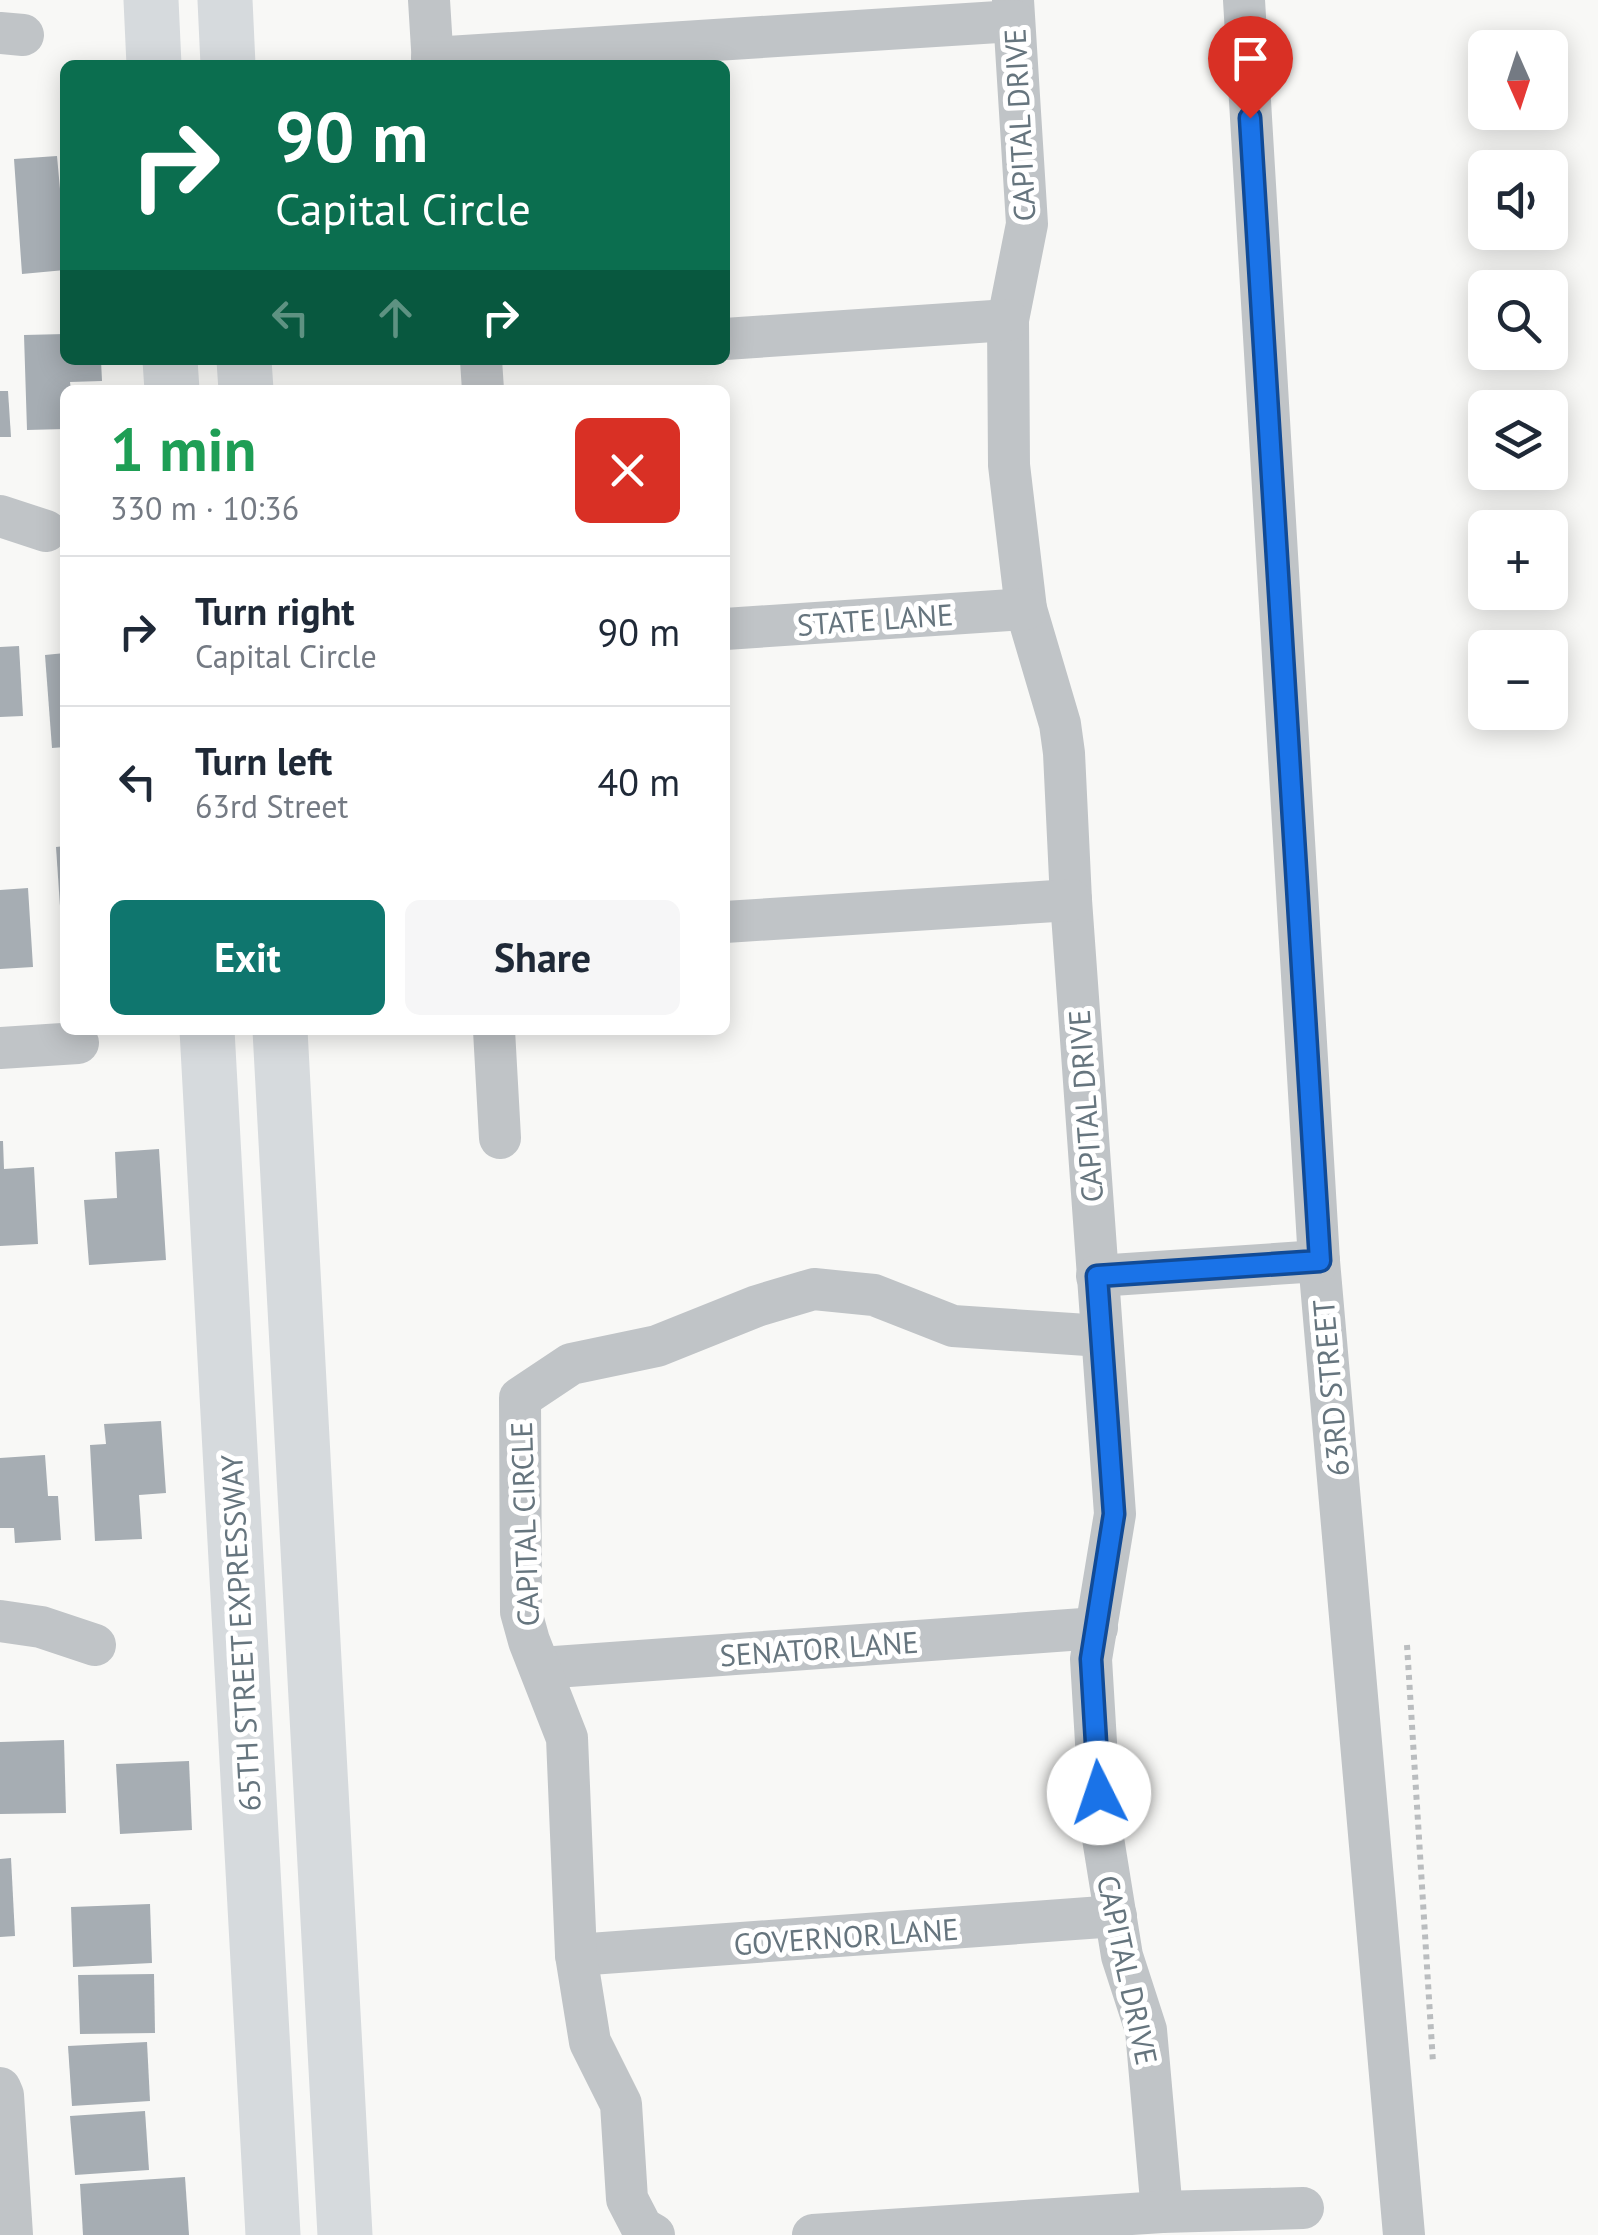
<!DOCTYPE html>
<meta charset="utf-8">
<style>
:root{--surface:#fff;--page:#f6f6f7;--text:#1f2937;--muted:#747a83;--line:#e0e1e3;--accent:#0f766e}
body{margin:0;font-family:"PT Sans",sans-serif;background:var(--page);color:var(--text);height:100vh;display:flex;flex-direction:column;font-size:38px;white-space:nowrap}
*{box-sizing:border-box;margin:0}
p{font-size:32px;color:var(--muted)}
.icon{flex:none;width:55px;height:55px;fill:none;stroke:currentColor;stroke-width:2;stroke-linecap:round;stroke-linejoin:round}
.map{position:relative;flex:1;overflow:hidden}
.panel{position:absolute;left:60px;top:385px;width:670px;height:650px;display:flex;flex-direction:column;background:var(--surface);border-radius:15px;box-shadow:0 5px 25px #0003}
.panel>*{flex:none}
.top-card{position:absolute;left:60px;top:60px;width:670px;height:305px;border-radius:15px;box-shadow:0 5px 25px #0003;background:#0b6e4f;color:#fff;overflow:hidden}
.needle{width:65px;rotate:177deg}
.tools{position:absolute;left:1468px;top:30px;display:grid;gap:20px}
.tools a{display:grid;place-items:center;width:100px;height:100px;border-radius:15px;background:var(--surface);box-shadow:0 5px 25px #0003;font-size:50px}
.pin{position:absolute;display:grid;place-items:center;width:85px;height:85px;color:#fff;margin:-102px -42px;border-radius:50% 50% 50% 0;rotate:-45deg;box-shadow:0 0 10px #0007}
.pin .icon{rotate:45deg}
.me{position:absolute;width:110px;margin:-55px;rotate:356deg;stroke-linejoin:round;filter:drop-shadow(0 0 8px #0008)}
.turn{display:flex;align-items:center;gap:35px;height:210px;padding:0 50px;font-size:45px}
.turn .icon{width:130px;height:130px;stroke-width:2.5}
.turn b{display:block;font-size:70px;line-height:85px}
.lanes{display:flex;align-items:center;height:95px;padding:0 50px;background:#0003;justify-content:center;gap:50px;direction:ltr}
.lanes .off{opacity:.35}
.round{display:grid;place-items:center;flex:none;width:105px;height:105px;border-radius:15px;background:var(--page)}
.headline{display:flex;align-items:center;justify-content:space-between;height:170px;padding:0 50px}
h1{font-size:60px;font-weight:800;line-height:75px;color:#1e9e55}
.cta{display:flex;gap:20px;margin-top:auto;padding:20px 50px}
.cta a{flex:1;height:115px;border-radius:15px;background:var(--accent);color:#fff;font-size:40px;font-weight:800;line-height:115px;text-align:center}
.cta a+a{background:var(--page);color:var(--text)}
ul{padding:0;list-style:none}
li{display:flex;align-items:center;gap:30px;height:150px;padding:0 50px;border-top:2px solid var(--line)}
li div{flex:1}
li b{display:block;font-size:38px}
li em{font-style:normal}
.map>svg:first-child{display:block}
.building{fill:#a6adb3}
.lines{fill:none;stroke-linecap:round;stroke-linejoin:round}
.path{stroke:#babdbf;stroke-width:6;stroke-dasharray:5 5;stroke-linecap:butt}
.minor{stroke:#c0c4c7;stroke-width:42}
.major{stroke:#d6dadd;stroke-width:55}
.route-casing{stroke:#114b97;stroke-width:25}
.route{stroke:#1a73e8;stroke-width:18}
.labels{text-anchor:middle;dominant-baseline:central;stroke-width:10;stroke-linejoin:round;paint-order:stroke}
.street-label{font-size:30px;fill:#66757e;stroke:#fff}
</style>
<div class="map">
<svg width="1598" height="2235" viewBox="0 0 1598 2235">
<rect width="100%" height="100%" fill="#f8f8f6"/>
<g class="building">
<path d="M57 156 61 200H65V270L22 274 14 159Z"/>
<path d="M65 334V360H101L102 381 70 382 71 390H65V429L27 430 24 335Z"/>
<path d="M0 391H8L11 437H0Z"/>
<path d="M19 646 23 716 0 717V647Z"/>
<path d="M65 653V747L52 748 45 655Z"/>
<path d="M65 846V936H62L56 847Z"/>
<path d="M28 888 33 967 0 969V890Z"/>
<path d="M0 1141H3L4 1169 34 1167 38 1244 0 1246Z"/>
<path d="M159 1149 166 1260 89 1265 84 1200 117 1198 115 1152Z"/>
<path d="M161 1421 166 1493 139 1495 142 1539 95 1541 90 1445 106 1444 104 1424Z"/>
<path d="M45 1455 48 1496H58L61 1540 15 1543 14 1528H0V1458Z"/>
<path d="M64 1740 66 1813 0 1814V1742Z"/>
<path d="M189 1761 192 1830 120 1834 116 1764Z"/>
<path d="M11 1858 15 1936 0 1937V1859Z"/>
<path d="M150 1904 152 1963 73 1967 71 1907Z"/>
<path d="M154 1974 155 2033 80 2034 78 1975Z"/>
<path d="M147 2042 150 2101 72 2106 68 2046Z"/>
<path d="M145 2111 149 2170 75 2175 70 2116Z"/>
<path d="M185 2177 189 2235H83L80 2184Z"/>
</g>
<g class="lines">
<path class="path" d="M1407 1645 1433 2063"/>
<g class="minor">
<path d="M429 0 433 65"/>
<path d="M1013 0 1027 224 1008 320 1009 465 1026 609 1060 724 1064 753 1071 900 1115 1514 1091 1659 1101 1826 1122 1956 1146 2030 1162 2212"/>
<path d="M1244 0 1319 1261 1404 2235"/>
<path d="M0 33 23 35"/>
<path d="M432 58 1014 21"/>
<path d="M725 339 1008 320"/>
<path d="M481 360 483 390"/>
<path d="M0 516 46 531"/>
<path d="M725 629 1026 609"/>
<path d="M725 922 1071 900"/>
<path d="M494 1030 500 1138"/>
<path d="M0 1048 78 1043"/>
<path d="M1097 1276 1319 1261"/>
<path d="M0 1621 41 1627 95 1645"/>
<path d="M541 1668 1097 1628"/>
<path d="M576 1955 1116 1916"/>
<path d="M0 2088 3 2095 12 2235"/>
<path d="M654 2235 642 2228 627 2199 621 2104 590 2042 576 1955 567 1738 529 1641 521 1612 520 1398 571 1364 657 1346 757 1306 814 1289 874 1295 953 1326 1102 1336"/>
<path d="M813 2235 1162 2212 1303 2208"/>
</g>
<g class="major">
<path d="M151 0 154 65"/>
<path d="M225 0 228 65"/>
<path d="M170 360 172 390"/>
<path d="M244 360 246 390"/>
<path d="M207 1030 273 2235"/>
<path d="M280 1030 345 2235"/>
</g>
</g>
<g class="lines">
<defs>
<path id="route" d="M1099 1793 1091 1659 1114 1514 1097 1276 1320 1261 1250 118"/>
</defs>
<use href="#route" class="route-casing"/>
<use href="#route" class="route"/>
</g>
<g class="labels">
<g class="street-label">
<text transform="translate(1019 125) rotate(-93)">CAPITAL DRIVE</text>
<text transform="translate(875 619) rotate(-4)">STATE LANE</text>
<text transform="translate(1085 1106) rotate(-94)">CAPITAL DRIVE</text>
<text transform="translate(1330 1388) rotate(-95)">63RD STREET</text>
<text transform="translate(524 1524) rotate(-92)">CAPITAL CIRCLE</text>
<text transform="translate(240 1633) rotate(-93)">65TH STREET EXPRESSWAY</text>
<text transform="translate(819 1648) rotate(-4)">SENATOR LANE</text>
<text transform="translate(846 1936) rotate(-4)">GOVERNOR LANE</text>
<text transform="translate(1128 1970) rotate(78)">CAPITAL DRIVE</text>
</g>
</g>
</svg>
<div class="tools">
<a><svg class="needle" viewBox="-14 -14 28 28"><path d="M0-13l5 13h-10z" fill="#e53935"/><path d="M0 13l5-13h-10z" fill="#747a83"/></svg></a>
<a><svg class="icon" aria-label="sound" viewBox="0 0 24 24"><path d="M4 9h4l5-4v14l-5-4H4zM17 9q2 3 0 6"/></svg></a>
<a><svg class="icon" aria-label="search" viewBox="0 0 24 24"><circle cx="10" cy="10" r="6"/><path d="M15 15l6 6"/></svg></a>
<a><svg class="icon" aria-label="layers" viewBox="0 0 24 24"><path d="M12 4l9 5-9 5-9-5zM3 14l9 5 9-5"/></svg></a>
<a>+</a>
<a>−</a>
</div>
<div class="pin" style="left:1250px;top:118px;background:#d93025"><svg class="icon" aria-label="arrive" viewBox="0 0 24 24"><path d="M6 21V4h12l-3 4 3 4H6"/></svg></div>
<svg class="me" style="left:1099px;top:1793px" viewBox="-20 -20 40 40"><circle r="19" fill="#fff"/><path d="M0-13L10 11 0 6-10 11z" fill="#1a73e8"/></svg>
<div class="top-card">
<div class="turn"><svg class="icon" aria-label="right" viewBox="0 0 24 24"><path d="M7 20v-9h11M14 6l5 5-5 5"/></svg><div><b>90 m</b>Capital Circle</div></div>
<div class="lanes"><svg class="icon off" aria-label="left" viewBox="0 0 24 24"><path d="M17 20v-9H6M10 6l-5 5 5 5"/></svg><svg class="icon off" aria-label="ahead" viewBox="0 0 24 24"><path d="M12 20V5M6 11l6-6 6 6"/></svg><svg class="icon" aria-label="right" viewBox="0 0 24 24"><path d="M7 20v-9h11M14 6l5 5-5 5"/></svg></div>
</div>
<section class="panel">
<div class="headline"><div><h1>1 min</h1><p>330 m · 10:36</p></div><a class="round" style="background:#d93025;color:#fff"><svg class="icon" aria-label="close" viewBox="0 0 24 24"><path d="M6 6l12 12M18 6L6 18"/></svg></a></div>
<ul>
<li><svg class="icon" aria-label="right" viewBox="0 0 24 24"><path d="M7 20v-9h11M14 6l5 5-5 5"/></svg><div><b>Turn right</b><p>Capital Circle</p></div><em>90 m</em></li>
<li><svg class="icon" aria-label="left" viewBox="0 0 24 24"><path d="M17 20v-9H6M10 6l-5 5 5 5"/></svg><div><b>Turn left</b><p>63rd Street</p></div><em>40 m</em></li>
</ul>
<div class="cta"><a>Exit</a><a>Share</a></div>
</section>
</div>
